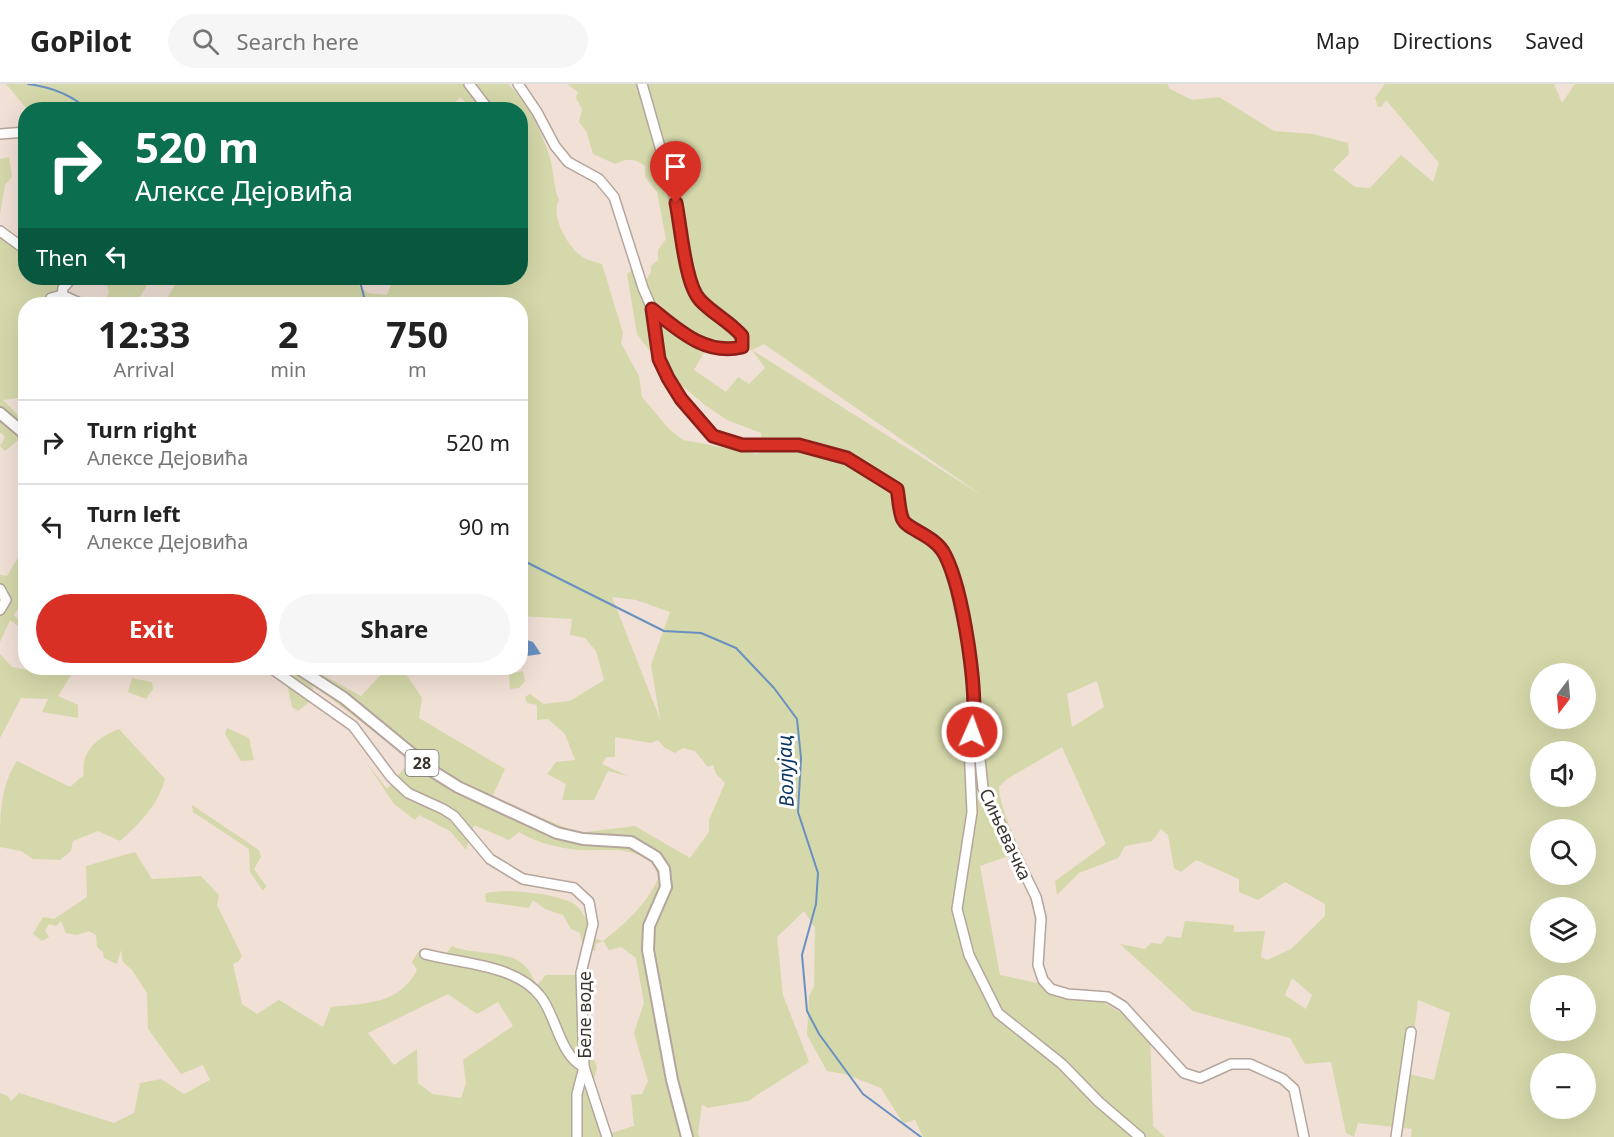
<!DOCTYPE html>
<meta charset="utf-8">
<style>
:root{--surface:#fff;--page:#f6f6f6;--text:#222;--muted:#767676;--line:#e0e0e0;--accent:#d93025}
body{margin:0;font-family:"Noto Sans",sans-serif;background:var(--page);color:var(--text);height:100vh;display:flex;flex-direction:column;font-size:22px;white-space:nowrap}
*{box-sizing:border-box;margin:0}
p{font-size:20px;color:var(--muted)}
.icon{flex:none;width:33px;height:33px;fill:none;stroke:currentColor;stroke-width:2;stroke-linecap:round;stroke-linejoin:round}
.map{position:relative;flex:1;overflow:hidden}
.panel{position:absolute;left:18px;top:213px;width:510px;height:378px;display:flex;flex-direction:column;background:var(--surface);border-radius:24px;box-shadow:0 6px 24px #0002}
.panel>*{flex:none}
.banner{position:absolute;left:18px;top:18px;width:510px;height:183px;border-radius:24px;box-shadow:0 6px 24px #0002;background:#0b6e4f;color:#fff;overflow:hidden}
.needle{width:39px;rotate:196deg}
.tools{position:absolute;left:1530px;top:579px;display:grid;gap:12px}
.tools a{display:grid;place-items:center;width:66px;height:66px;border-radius:50%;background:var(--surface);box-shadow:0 6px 24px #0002;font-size:30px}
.pin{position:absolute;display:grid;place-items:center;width:51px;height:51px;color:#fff;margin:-62px -26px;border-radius:50% 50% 50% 0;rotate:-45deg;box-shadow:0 0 6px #0007}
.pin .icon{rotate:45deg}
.me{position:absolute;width:66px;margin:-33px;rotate:2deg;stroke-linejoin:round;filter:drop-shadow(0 0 4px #0008)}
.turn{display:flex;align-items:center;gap:21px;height:126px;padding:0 18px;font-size:27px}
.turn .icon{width:78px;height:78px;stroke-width:2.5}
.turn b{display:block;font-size:42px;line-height:51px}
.then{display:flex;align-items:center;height:57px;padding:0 18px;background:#0003;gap:12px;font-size:22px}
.eta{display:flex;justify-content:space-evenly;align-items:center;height:102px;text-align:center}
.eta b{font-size:36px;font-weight:700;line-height:42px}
.primary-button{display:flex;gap:12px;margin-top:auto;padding:12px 18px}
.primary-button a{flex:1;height:69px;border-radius:36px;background:var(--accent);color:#fff;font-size:24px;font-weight:700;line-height:69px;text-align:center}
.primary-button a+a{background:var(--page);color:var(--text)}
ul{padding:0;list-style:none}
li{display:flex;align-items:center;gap:18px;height:84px;padding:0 18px;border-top:2px solid var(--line)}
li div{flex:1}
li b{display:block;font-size:22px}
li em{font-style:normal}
header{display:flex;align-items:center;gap:36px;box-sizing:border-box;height:84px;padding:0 30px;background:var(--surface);border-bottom:2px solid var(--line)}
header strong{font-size:28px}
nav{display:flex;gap:33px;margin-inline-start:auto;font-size:21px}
.search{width:420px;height:54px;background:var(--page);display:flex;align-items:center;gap:15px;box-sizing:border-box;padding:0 21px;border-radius:33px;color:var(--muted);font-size:22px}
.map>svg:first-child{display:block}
.green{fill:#d5d8aa;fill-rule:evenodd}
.water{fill:#6890c1}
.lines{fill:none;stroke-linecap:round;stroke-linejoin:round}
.stream{stroke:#6890c1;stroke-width:2}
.minor-casing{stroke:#b5a59c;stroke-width:12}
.major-casing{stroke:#b5a59c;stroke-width:14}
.minor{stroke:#fff;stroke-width:9}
.major{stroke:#fff;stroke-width:10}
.route-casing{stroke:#8d1f18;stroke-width:15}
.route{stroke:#d93025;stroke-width:10}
.labels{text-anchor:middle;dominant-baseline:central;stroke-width:6;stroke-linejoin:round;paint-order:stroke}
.shield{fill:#fff;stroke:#76726f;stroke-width:1.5}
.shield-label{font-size:16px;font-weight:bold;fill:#3c3531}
.street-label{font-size:18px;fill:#3c3531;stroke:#fff}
.water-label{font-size:20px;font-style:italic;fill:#0a3563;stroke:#fff}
</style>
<header>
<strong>GoPilot</strong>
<div class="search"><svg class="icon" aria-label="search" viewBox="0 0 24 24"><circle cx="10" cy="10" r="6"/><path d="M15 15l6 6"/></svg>Search here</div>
<nav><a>Map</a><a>Directions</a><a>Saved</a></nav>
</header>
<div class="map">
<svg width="1614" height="1053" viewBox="0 0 1614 1053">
<rect width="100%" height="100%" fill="#f1e0d6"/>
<g class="green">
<path d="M6 0H508C528 19 542 48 550 74 554 88 553 102 559 116 550 131 567 161 580 171 585 176 595 178 602 180L623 249 621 259 639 292 642 313 669 345 683 356 758 370 762 365 761 349 727 336 705 321 680 300 649 266 637 250 627 190 633 185 645 198 651 188V182L658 176V166L666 155 657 108 645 93V82C634 74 628 74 615 80L593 70 586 47 579 38 582 25 576 14 578 8 567 0H1167L1170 5 1192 16 1219 13 1274 47 1313 50 1348 59 1349 70 1333 86 1355 103 1370 104 1401 71 1433 98 1439 79 1386 16 1381 23H1378L1375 14 1385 0H1554L1562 19 1575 0H1614V1053H1411L1412 1045 1358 1039 1354 1053 1346 1049 1331 978 1305 980 1290 954 1193 927 1120 860 1145 865 1151 859 1161 860 1167 852 1181 854 1185 837 1234 841V848L1265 847 1261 873 1267 876 1291 865 1325 832V820L1285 798 1258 816 1239 808V795L1196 776 1181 788 1174 784 1168 751 1161 745 1152 757 1125 762 1118 774 1079 789 1057 811 1055 797 1106 760 1062 663 1007 695 999 703C1000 732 1023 766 1032 796L1017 769 980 782 1000 891 1070 906 1093 907 1098 915 1150 946 1153 1042 1165 1053H923L915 1036 903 1039 881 1004 845 990 827 987 807 951 809 912 814 902 815 844 804 827 777 853 783 911 809 978 748 1017 707 1024 702 1020 698 1050 700 1053H0V1009L8 1012 11 1017 19 1009 114 1039 134 1029 140 999 161 995 184 1010 210 996 203 981 181 990 148 945 147 909 132 886 123 878 121 866 117 880 104 874 103 868 97 863 96 851 89 847 77 851 66 849 61 837 56 842 49 840 45 847 49 853 42 857 33 850 43 833 54 835 87 813 86 782 135 768 152 795 201 792 219 811 217 821 242 872 238 878 233 880 242 920 257 930 279 916 323 943 331 923C365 919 399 921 417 886L412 878 420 865 445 871 452 862C470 871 510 866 524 881 530 886 533 895 537 901L546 891H578L583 924 587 928 588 935 585 939 587 954 593 953 595 959 587 960V974L595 977 597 984 594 995 584 990 582 997 605 1051 634 1042 631 1011 642 1010 648 997 634 949 644 919 636 874 621 863 609 866 603 857 596 860 595 867 583 863 580 849 571 845 563 831 545 825 533 816 529 824 486 818 485 810C500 803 564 810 577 822 585 830 590 845 596 855L603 857C627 838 646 821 659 793 656 788 654 780 650 777 632 762 603 767 582 766 562 765 536 759 519 748L509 756 474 741 466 766 450 747 419 731 415 736 394 720 366 678 387 705 411 676 312 600 314 614 298 627 292 623 287 600 270 584H310L361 612 387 584H402L422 614 419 634 505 685 492 713 578 749 635 742 690 774 709 748V736L725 699 716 690 713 681 708 683 695 667 683 664 675 669 664 663 658 656 651 659 615 653V673H606L602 680 628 692 608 687 594 716H562L566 700 547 690 556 678 575 676 565 650 548 635 537 636V621L527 619 525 613 530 610 544 620 570 617 604 596 596 567 585 554 570 551 572 535 521 532 520 220H164L176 199 162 194H350L368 209 387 211 393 194H520V26L472 25 460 13 449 26H76L75 22 27 25ZM764 260 983 412 752 266ZM706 265 752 266 765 284 749 300 738 293 726 308 694 286ZM612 513 636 516 670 528 651 581 660 635ZM1540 590H1586V634H1540ZM1097 597 1104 623 1072 643 1067 610ZM1540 668H1586V712H1540ZM1540 746H1586V790H1540ZM1540 824H1586V868H1540ZM647 831 656 837 652 851V864L643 870V853ZM1292 894 1312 911 1306 925 1285 911ZM1540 902H1586V946H1540ZM448 910 477 930 498 918 513 942 463 976 466 999 461 1014 432 1010 418 999 417 965 394 981 368 949ZM1418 916 1450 929 1434 996 1409 990ZM1540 980H1586V1024H1540Z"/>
<path d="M9 73 12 93 5 101 0 130V75Z"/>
<path d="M0 148 25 164 26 194H69L68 210 82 217 102 220H26L25 310 18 314 3 316 25 338V345L0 323Z"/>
<path d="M105 194H149L145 205 135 220H113L106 215 109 208Z"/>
<path d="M0 333 22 353 5 367 0 362 5 353 0 348Z"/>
<path d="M25 462V513L14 531 24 541 21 544 10 536 0 558V491L7 492Z"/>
<path d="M0 570 12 583 43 589 46 584H68L73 588 58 612 78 621V634L42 628 48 615 21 614 0 654Z"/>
<path d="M505 584 509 590 523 587 525 597 519 604 510 605 509 590Z"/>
<path d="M132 594 152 598 153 605 146 615 128 608Z"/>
<path d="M227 644 249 654 254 676 241 677 225 650Z"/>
<path d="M119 645 165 695C158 721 140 739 120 757L98 747 73 757 71 767 60 776 33 775 21 767 0 763C0 732 0 702 17 677L70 703 84 691C80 668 98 653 119 645Z"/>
<path d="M192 721 259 766 261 773 254 785 266 802 263 807 250 788 249 765 193 728Z"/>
</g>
<path class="water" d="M521 554 533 558 541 570 527 572 521 566Z"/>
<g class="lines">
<g class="stream">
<path d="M28 0C51 3 71 10 88 26"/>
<path d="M359 194 366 220"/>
<path d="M520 475 664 547 701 549 736 564 774 604 797 635 801 674 798 728 818 789 816 820 802 871 807 927 819 950 863 1010 921 1053"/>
</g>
<defs>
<g id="minor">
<path d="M469 0 489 26"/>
<path d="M518 0 537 28 555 62 568 78 599 95 614 113 643 204 652 225 699 260 722 265 742 263V252L731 239 700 216 690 201 676 119 642 0"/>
<path d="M0 50 26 48"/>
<path d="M0 147 26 166"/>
<path d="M72 194 63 204 62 211 82 220"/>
<path d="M51 220V214L62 211"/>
<path d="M652 225 659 275 668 294 681 315 713 352 742 361H799L847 374 897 405 903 436 930 453 945 470 955 503 968 562 983 704 1036 813 1041 834 1038 881 1043 896 1051 905 1068 910 1108 913 1123 922 1184 989 1200 994 1231 980H1250L1283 995 1294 1005 1304 1053"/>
<path d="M0 505 6 516 0 526"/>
<path d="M271 584 353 642 391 693 408 709 443 725 454 732 490 775 523 795 574 804 589 818 593 840 581 889 584 983 607 1053"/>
<path d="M972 645 969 662 972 728 957 825 969 871 998 929 1062 980 1099 1018 1140 1053"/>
<path d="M425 870C461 880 516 880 541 913 556 932 560 972 584 983L577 1010V1053"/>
<path d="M1396 1053 1411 948"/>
</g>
<g id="major">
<path d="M0 329 26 351"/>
<path d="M298 584 344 614 434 688 458 703 557 749 583 755 631 758 656 773 664 785 666 803 649 842 648 866 672 996 687 1053"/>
</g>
</defs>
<use href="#minor" class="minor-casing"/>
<use href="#major" class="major-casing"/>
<use href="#minor" class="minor"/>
<use href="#major" class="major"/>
</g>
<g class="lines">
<defs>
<path id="route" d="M676 119C681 143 685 200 700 216 713 230 730 238 742 252V263C706 272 678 246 652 225L659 275 668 294 681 315 713 352 742 361H799L847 374 897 405C899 414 899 428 903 436 908 446 935 451 945 471 963 506 979 610 972 648"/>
</defs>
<use href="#route" class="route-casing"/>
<use href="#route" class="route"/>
</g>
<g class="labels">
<rect class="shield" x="405.5" y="666" width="33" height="26" rx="4.5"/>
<g class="shield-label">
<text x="422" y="679">28</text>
</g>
<g class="street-label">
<text transform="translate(1006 750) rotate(65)">Сињевачка</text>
<text transform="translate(584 931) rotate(-90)">Беле воде</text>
</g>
<g class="water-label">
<text transform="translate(785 687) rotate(-92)">Волујац</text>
</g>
</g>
</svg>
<div class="tools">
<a><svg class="needle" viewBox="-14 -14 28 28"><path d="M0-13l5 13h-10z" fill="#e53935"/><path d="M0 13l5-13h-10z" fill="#767676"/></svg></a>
<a><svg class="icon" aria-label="sound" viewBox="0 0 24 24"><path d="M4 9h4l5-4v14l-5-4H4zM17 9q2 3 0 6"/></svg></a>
<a><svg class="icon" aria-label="search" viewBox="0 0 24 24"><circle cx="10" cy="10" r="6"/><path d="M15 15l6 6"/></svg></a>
<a><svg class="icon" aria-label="layers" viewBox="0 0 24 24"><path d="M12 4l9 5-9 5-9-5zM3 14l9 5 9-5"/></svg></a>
<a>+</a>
<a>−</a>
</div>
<div class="pin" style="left:676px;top:119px;background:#d93025"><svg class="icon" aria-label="arrive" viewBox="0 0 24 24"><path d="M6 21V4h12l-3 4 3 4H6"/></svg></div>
<svg class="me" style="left:972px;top:648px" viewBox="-20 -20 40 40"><circle r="17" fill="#d93025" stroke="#fff" stroke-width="3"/><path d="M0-11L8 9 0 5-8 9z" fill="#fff"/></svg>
<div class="banner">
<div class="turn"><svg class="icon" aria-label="right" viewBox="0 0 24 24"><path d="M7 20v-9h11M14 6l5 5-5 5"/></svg><div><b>520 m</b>Алексе Дејовића</div></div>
<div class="then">Then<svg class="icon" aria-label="left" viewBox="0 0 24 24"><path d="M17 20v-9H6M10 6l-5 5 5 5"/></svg></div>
</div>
<section class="panel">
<div class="eta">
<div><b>12:33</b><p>Arrival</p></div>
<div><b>2</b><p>min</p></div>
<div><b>750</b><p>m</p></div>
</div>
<ul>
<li><svg class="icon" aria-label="right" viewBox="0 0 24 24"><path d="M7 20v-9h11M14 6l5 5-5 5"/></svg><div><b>Turn right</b><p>Алексе Дејовића</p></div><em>520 m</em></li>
<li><svg class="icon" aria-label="left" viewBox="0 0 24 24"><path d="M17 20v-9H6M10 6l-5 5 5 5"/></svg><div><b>Turn left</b><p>Алексе Дејовића</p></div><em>90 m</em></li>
</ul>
<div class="primary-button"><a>Exit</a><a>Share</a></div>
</section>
</div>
